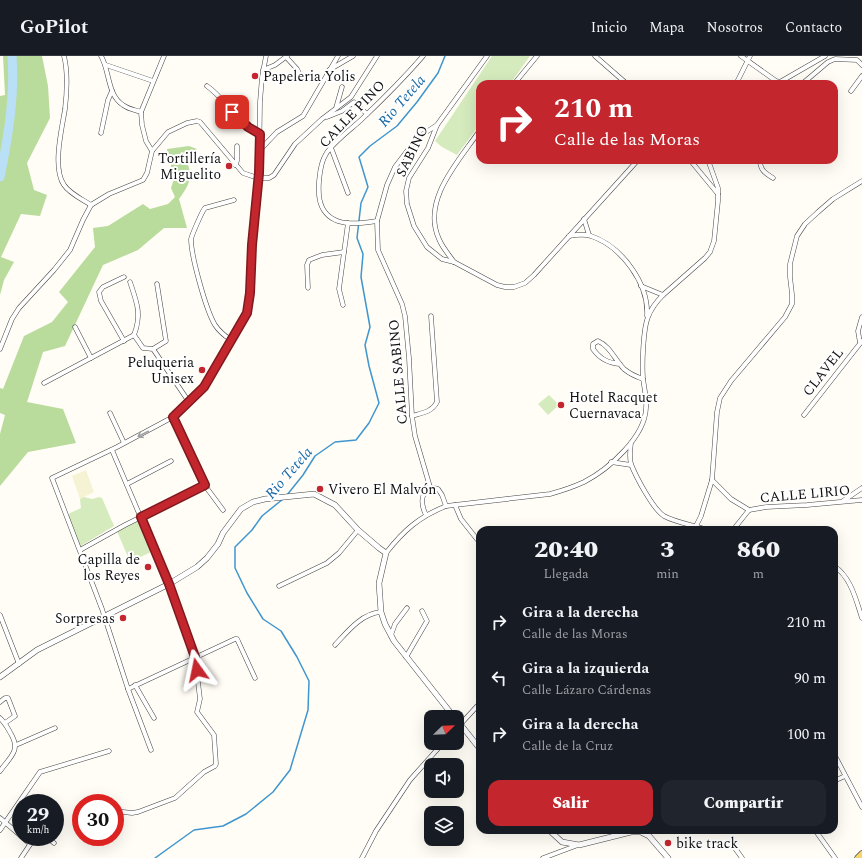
<!DOCTYPE html>
<html lang="es">
<meta charset="utf-8">
<style>
:root{--surface:#171b24;--page:#20242c;--text:#f1f3f6;--muted:#9ea1a6;--line:#363941;--accent:#c4262e}
body{margin:0;font-family:Spectral,serif;background:var(--page);color:var(--text);height:100vh;display:flex;flex-direction:column;font-size:15px;white-space:nowrap}
*{box-sizing:border-box;margin:0}
p{font-size:13px;color:var(--muted)}
.icon{flex:none;width:22px;height:22px;fill:none;stroke:currentColor;stroke-width:2;stroke-linecap:round;stroke-linejoin:round}
.map{position:relative;flex:1;overflow:hidden}
.sheet{position:absolute;left:476px;top:470px;width:362px;height:308px;display:flex;flex-direction:column;background:var(--surface);border-radius:12px;box-shadow:0 4px 16px #0002}
.sheet>*{flex:none}
.top-card{position:absolute;left:476px;top:24px;width:362px;height:84px;border-radius:12px;box-shadow:0 4px 16px #0002;background:#c4262e;color:#fff;overflow:hidden}
.needle{width:26px;rotate:67deg}
.buttons{position:absolute;left:424px;top:654px;display:grid;gap:8px}
.buttons a{display:grid;place-items:center;width:40px;height:40px;border-radius:8px;background:var(--surface);box-shadow:0 4px 16px #0002;font-size:20px}
.speed{position:absolute;left:12px;top:738px;display:flex;gap:8px;font-size:20px;font-weight:700;text-align:center}
.speed>*{display:grid;place-content:center;width:52px;height:52px;border-radius:50%;background:var(--surface);box-shadow:0 4px 16px #0002;line-height:1}
.speed small{font-size:10px;font-weight:400}
.speed .limit{border:6px solid #d22;background:#fff;color:#111}
.pin{position:absolute;display:grid;place-items:center;width:34px;height:34px;color:#fff;margin:-17px;border-radius:8px;box-shadow:0 2px 6px #0006}
.me{position:absolute;width:44px;margin:-22px;rotate:348deg;stroke-linejoin:round;filter:drop-shadow(0 0 3px #0008)}
.turn{display:flex;align-items:center;gap:14px;height:84px;padding:0 12px;font-size:18px}
.turn .icon{width:52px;height:52px;stroke-width:2.5}
.turn b{display:block;font-size:28px;line-height:34px}
.eta{display:flex;justify-content:space-evenly;align-items:center;height:68px;text-align:center}
.eta b{font-size:24px;font-weight:800;line-height:28px}
.button{display:flex;gap:8px;margin-top:auto;padding:8px 12px}
.button a{flex:1;height:46px;border-radius:12px;background:var(--accent);color:#fff;font-size:16px;font-weight:800;line-height:46px;text-align:center}
.button a+a{background:var(--page);color:var(--text)}
ul{padding:0;list-style:none}
li{display:flex;align-items:center;gap:12px;height:56px;padding:0 12px}
li div{flex:1}
li b{display:block;font-size:15px}
li em{font-style:normal}
header{display:flex;align-items:center;gap:24px;box-sizing:border-box;height:56px;padding:0 20px;background:var(--surface);border-bottom:1px solid var(--line)}
header strong{font-size:19px}
nav{display:flex;gap:22px;margin-inline-start:auto;font-size:14px}
.map>svg:first-child{display:block}
.farmland{fill:#f6f3d4}
.green{fill:#d5ebbd}
.forest{fill:#b9dc9c}
.lines{fill:none;stroke-linecap:round;stroke-linejoin:round}
.stream{stroke:#3f96cf;stroke-width:1.5}
.river{stroke:#b9e0f7;stroke-width:9}
.minor-casing{stroke:#444;stroke-width:5}
.tertiary-casing{stroke:#444;stroke-width:6}
.primary-casing{stroke:#222;stroke-width:7}
.minor{stroke:#fff;stroke-width:4}
.tertiary{stroke:#fff;stroke-width:5}
.primary{stroke:#f9d66b;stroke-width:6}
.oneway{stroke:#a0a0a0}
.route-casing{stroke:#7f191e;stroke-width:10}
.route{stroke:#c4262e;stroke-width:7}
.poi-dot{fill:#c4262e;stroke:#fff;stroke-width:1.5}
.labels{text-anchor:middle;dominant-baseline:central;stroke-width:4;stroke-linejoin:round;paint-order:stroke}
.poi-label{font-size:14px;fill:#111;stroke:#fff;text-anchor:start}
.street-label{font-size:14px;fill:#111;stroke:#fff}
.water-label{font-size:15px;font-style:italic;fill:#1768a6;stroke:#fff}
</style>
<header>
<strong>GoPilot</strong>
<nav><a>Inicio</a><a>Mapa</a><a>Nosotros</a><a>Contacto</a></nav>
</header>
<div class="map">
<svg width="862" height="802" viewBox="0 0 862 802">
<rect width="100%" height="100%" fill="#fffdf5"/>
<path class="farmland" d="M86 414 94 436 80 443 72 420Z"/>
<g class="green">
<path d="M492 0H530L510 28H480V68L457 99 442 91 435 85Z"/>
<path d="M549 339 559 349 548 359 538 348Z"/>
<path d="M84 441 92 443 99 441 102 442 114 470 79 491 67 462 70 457 81 452 80 443Z"/>
<path d="M140 464 153 495 130 506 117 475Z"/>
</g>
<g class="forest">
<path d="M3 0H42L48 30 50 62 27 107 34 134 47 139 40 160 21 158 1 201 14 206 4 224 0 239V40L5 39Z"/>
<path d="M189 90 197 93 186 104C194 121 189 129 179 143L187 172H164L138 194 103 209 65 290 43 296 27 346 63 353 76 387 28 396 0 430V378L5 359 0 357V332L3 333 24 280 52 266 68 246 59 236 95 191 93 172 108 170 143 148 150 153 168 148 175 141 171 132 174 123 167 93Z"/>
</g>
<g class="lines">
<g class="stream">
<path d="M287 439 303 419 315 400 335 386 356 384 369 367 379 347 369 310 365 289 370 271 361 221 363 198 357 182 361 147 368 131 359 101 370 90 397 70 417 46 438 17 445 0"/>
<path d="M155 802 194 774 223 770 246 758 273 736 290 714 308 654 309 625 297 601 281 575 263 563 247 537 235 512V491L252 474 262 460 283 443"/>
</g>
<path class="river" d="M0 121C8 82 15 40 12 0"/>
<defs>
<g id="minor">
<path d="M64 0C68 16 67 36 65 53 62 72 52 112 64 129 70 138 82 143 91 149"/>
<path d="M101 0C110 15 107 39 123 49 128 53 135 54 141 56"/>
<path d="M595 0 627 28"/>
<path d="M741 0 776 25 780 26 825 0"/>
<path d="M286 1 297 13 301 21"/>
<path d="M106 9 153 25"/>
<path d="M263 14 275 9 287 0"/>
<path d="M329 14 353 0"/>
<path d="M514 28 537 0"/>
<path d="M736 28 750 0"/>
<path d="M802 28 828 6 835 3 857 4 862 9"/>
<path d="M207 30C227 44 237 68 260 78"/>
<path d="M851 35 862 20"/>
<path d="M336 52 342 31"/>
<path d="M327 61 342 55 354 46 367 58"/>
<path d="M437 69 428 92 409 122 406 135 407 148 414 170 427 191 442 203 454 206 497 229 505 231H514L525 227 534 219 638 104"/>
<path d="M101 77 108 44 112 35"/>
<path d="M331 92 333 97 348 137"/>
<path d="M152 95 146 85 142 69 141 56 164 0"/>
<path d="M259 95 277 76 303 60 338 0"/>
<path d="M690 104 718 138"/>
<path d="M760 104C760 114 765 117 773 122"/>
<path d="M235 109 237 105V90"/>
<path d="M584 163 589 179"/>
<path d="M377 165C359 168 332 172 322 151 316 139 319 109 326 98 333 86 353 72 363 62 384 42 404 22 423 0"/>
<path d="M569 180C575 179 584 178 591 180 621 190 649 227 647 260"/>
<path d="M454 206C449 199 442 191 439 183 421 144 459 105 480 74"/>
<path d="M124 221 103 231 99 236 101 245 124 285"/>
<path d="M130 226C137 247 142 258 134 279"/>
<path d="M641 230 663 239"/>
<path d="M308 232 307 209 309 204 322 199 344 196"/>
<path d="M343 249 339 233 348 167"/>
<path d="M75 271 91 302"/>
<path d="M134 279 143 292 153 293 189 346"/>
<path d="M231 284C225 280 219 275 215 269 206 254 191 200 191 183 192 179 202 155 205 152L234 144"/>
<path d="M860 287 858 275 862 261"/>
<path d="M0 293 12 263 19 252 54 214 70 194 83 164 91 149 109 138 143 124 147 117 152 95 168 76 187 67 197 65 200 66 243 117 258 122H269L274 119 295 88 322 63 351 41 377 0"/>
<path d="M153 293 166 285 157 228"/>
<path d="M620 308C608 307 600 303 593 293V288L598 285C610 290 615 304 624 313 630 318 637 321 643 323"/>
<path d="M44 327 134 279"/>
<path d="M110 357 124 387"/>
<path d="M804 359 862 285"/>
<path d="M412 360C422 357 432 356 437 346L431 260"/>
<path d="M173 361 206 431 223 454"/>
<path d="M631 387C630 394 629 401 631 408 636 421 653 453 664 460 677 467 694 469 708 474"/>
<path d="M112 394 169 528 195 601 200 643 197 656 214 679 216 708 215 710 204 716 175 742 138 756 132 757 115 755"/>
<path d="M611 406 631 409"/>
<path d="M712 424 731 443 749 454"/>
<path d="M127 428 171 405"/>
<path d="M430 431 415 380 412 360 409 302 405 260 402 248 378 194 377 165 387 129 395 111 417 82 437 69 487 0"/>
<path d="M430 431 438 433 442 439 446 450"/>
<path d="M843 445 862 432"/>
<path d="M455 449 461 463 480 487"/>
<path d="M749 454 766 451 807 449 862 444"/>
<path d="M426 459C421 449 420 438 430 431"/>
<path d="M691 474 696 470 701 460 712 424 717 356 720 342 731 325 785 261 792 248V238L790 221V208L797 180 805 168 818 156 833 143 862 125"/>
<path d="M733 474 749 454"/>
<path d="M80 494 125 469 205 429"/>
<path d="M386 497C404 474 419 461 446 450L550 438C561 435 573 431 584 426 609 413 645 381 646 352 647 342 644 332 643 322 642 309 643 273 648 261 651 253 657 245 663 239L705 202 710 196 714 185 718 145V132L708 104"/>
<path d="M834 510C851 521 856 544 862 562"/>
<path d="M279 530 327 507 339 497 358 474"/>
<path d="M0 559 19 608"/>
<path d="M391 579 395 568 407 552"/>
<path d="M335 589C347 576 362 557 381 556"/>
<path d="M406 601 427 565 422 555"/>
<path d="M135 629 154 662"/>
<path d="M128 633 235 583H237L238 585 255 622"/>
<path d="M0 646 5 642H8L15 660 5 667"/>
<path d="M0 662C5 667 8 672 11 678 21 695 10 701 0 715"/>
<path d="M457 672 480 647"/>
<path d="M16 689 55 672"/>
<path d="M151 694 128 633 102 553 52 422 117 391 173 361 204 331 247 257 250 237 252 189 259 117 260 46 262 21 266 0"/>
<path d="M834 698 862 751"/>
<path d="M834 725 845 720"/>
<path d="M0 762 21 780"/>
<path d="M0 774 40 716 109 695"/>
<path d="M815 774 835 802"/>
<path d="M22 781 30 788"/>
<path d="M46 781 54 787"/>
<path d="M732 788 742 802"/>
<path d="M21 802 35 781"/>
<path d="M362 802 376 775 410 724 443 687"/>
<path d="M543 802 578 789"/>
</g>
<g id="tertiary">
<path d="M0 621 37 594 169 528 197 511 207 502 218 488 223 477 241 453 253 446 265 443 314 438 335 449 358 474 379 492 386 497 379 527 381 556 385 568 394 585 454 661"/>
<path d="M457 664 480 693"/>
<path d="M549 774 562 786 579 789 631 776H641L649 780 668 802"/>
</g>
<path id="primary" d="M858 802 862 798"/>
</defs>
<use href="#minor" class="minor-casing"/>
<use href="#tertiary" class="tertiary-casing"/>
<use href="#primary" class="primary-casing"/>
<use href="#minor" class="minor"/>
<use href="#tertiary" class="tertiary"/>
<use href="#primary" class="primary"/>
</g>
<defs><path id="oneway-shaft" d="M-6 0H5M1.5-3L5.5 0L1.5 3" fill="none" stroke-width="1.6" stroke-linecap="round" stroke-linejoin="round"/></defs>
<use class="oneway" href="#oneway-shaft" transform="translate(143 378) rotate(153)"/>
<g class="lines">
<defs>
<path id="route" d="M197 614 195 601 169 528 141 461 205 429 173 361 204 331 247 257 250 237 252 189 259 117 260 78 248 71 232 56"/>
</defs>
<use href="#route" class="route-casing"/>
<use href="#route" class="route"/>
</g>
<g class="poi-dot">
<circle cx="255" cy="20" r="4"/>
<circle cx="229" cy="110" r="4"/>
<circle cx="202" cy="314" r="4"/>
<circle cx="561" cy="349" r="4"/>
<circle cx="320" cy="433" r="4"/>
<circle cx="148" cy="511" r="4"/>
<circle cx="123" cy="562" r="4"/>
<circle cx="668" cy="787" r="4"/>
</g>
<g class="labels">
<g class="poi-label">
<text x="263" y="20">Papeleria Yolis</text>
<text x="221" y="102" text-anchor="end">Tortillería<tspan x="221" dy="16">Miguelito</tspan></text>
<text x="194" y="306" text-anchor="end">Peluqueria<tspan x="194" dy="16">Unisex</tspan></text>
<text x="569" y="341">Hotel Racquet<tspan x="569" dy="16">Cuernavaca</tspan></text>
<text x="328" y="433">Vivero El Malvón</text>
<text x="140" y="503" text-anchor="end">Capilla de<tspan x="140" dy="16">los Reyes</tspan></text>
<text x="115" y="562" text-anchor="end">Sorpresas</text>
<text x="676" y="787">bike track</text>
</g>
<g class="street-label">
<text transform="translate(352 58) rotate(-46)">CALLE PINO</text>
<text transform="translate(412 95) rotate(-64)">SABINO</text>
<text transform="translate(398 316) rotate(-95)">CALLE SABINO</text>
<text transform="translate(823 316) rotate(-52)">CLAVEL</text>
<text transform="translate(805 438) rotate(-5)">CALLE LIRIO</text>
</g>
<g class="water-label">
<text transform="translate(402 45) rotate(-49)">Rio Tetela</text>
<text transform="translate(289 417) rotate(-49)">Rio Tetela</text>
</g>
</g>
</svg>
<div class="buttons">
<a><svg class="needle" viewBox="-14 -14 28 28"><path d="M0-13l5 13h-10z" fill="#e53935"/><path d="M0 13l5-13h-10z" fill="#9ea1a6"/></svg></a>
<a><svg class="icon" aria-label="sound" viewBox="0 0 24 24"><path d="M4 9h4l5-4v14l-5-4H4zM17 9q2 3 0 6"/></svg></a>
<a><svg class="icon" aria-label="layers" viewBox="0 0 24 24"><path d="M12 4l9 5-9 5-9-5zM3 14l9 5 9-5"/></svg></a>
</div>
<div class="speed"><div>29<small>km/h</small></div><div class="limit">30</div></div>
<div class="pin" style="left:232px;top:56px;background:#d93025"><svg class="icon" aria-label="arrive" viewBox="0 0 24 24"><path d="M6 21V4h12l-3 4 3 4H6"/></svg></div>
<svg class="me" style="left:197px;top:614px" viewBox="-20 -20 40 40"><path d="M0-17L14 15 0 8-14 15z" fill="#c4262e" stroke="#fff" stroke-width="4"/></svg>
<div class="top-card">
<div class="turn"><svg class="icon" aria-label="right" viewBox="0 0 24 24"><path d="M7 20v-9h11M14 6l5 5-5 5"/></svg><div><b>210 m</b>Calle de las Moras</div></div>
</div>
<section class="sheet">
<div class="eta">
<div><b>20:40</b><p>Llegada</p></div>
<div><b>3</b><p>min</p></div>
<div><b>860</b><p>m</p></div>
</div>
<ul>
<li><svg class="icon" aria-label="right" viewBox="0 0 24 24"><path d="M7 20v-9h11M14 6l5 5-5 5"/></svg><div><b>Gira a la derecha</b><p>Calle de las Moras</p></div><em>210 m</em></li>
<li><svg class="icon" aria-label="left" viewBox="0 0 24 24"><path d="M17 20v-9H6M10 6l-5 5 5 5"/></svg><div><b>Gira a la izquierda</b><p>Calle Lázaro Cárdenas</p></div><em>90 m</em></li>
<li><svg class="icon" aria-label="right" viewBox="0 0 24 24"><path d="M7 20v-9h11M14 6l5 5-5 5"/></svg><div><b>Gira a la derecha</b><p>Calle de la Cruz</p></div><em>100 m</em></li>
</ul>
<div class="button"><a>Salir</a><a>Compartir</a></div>
</section>
</div>
